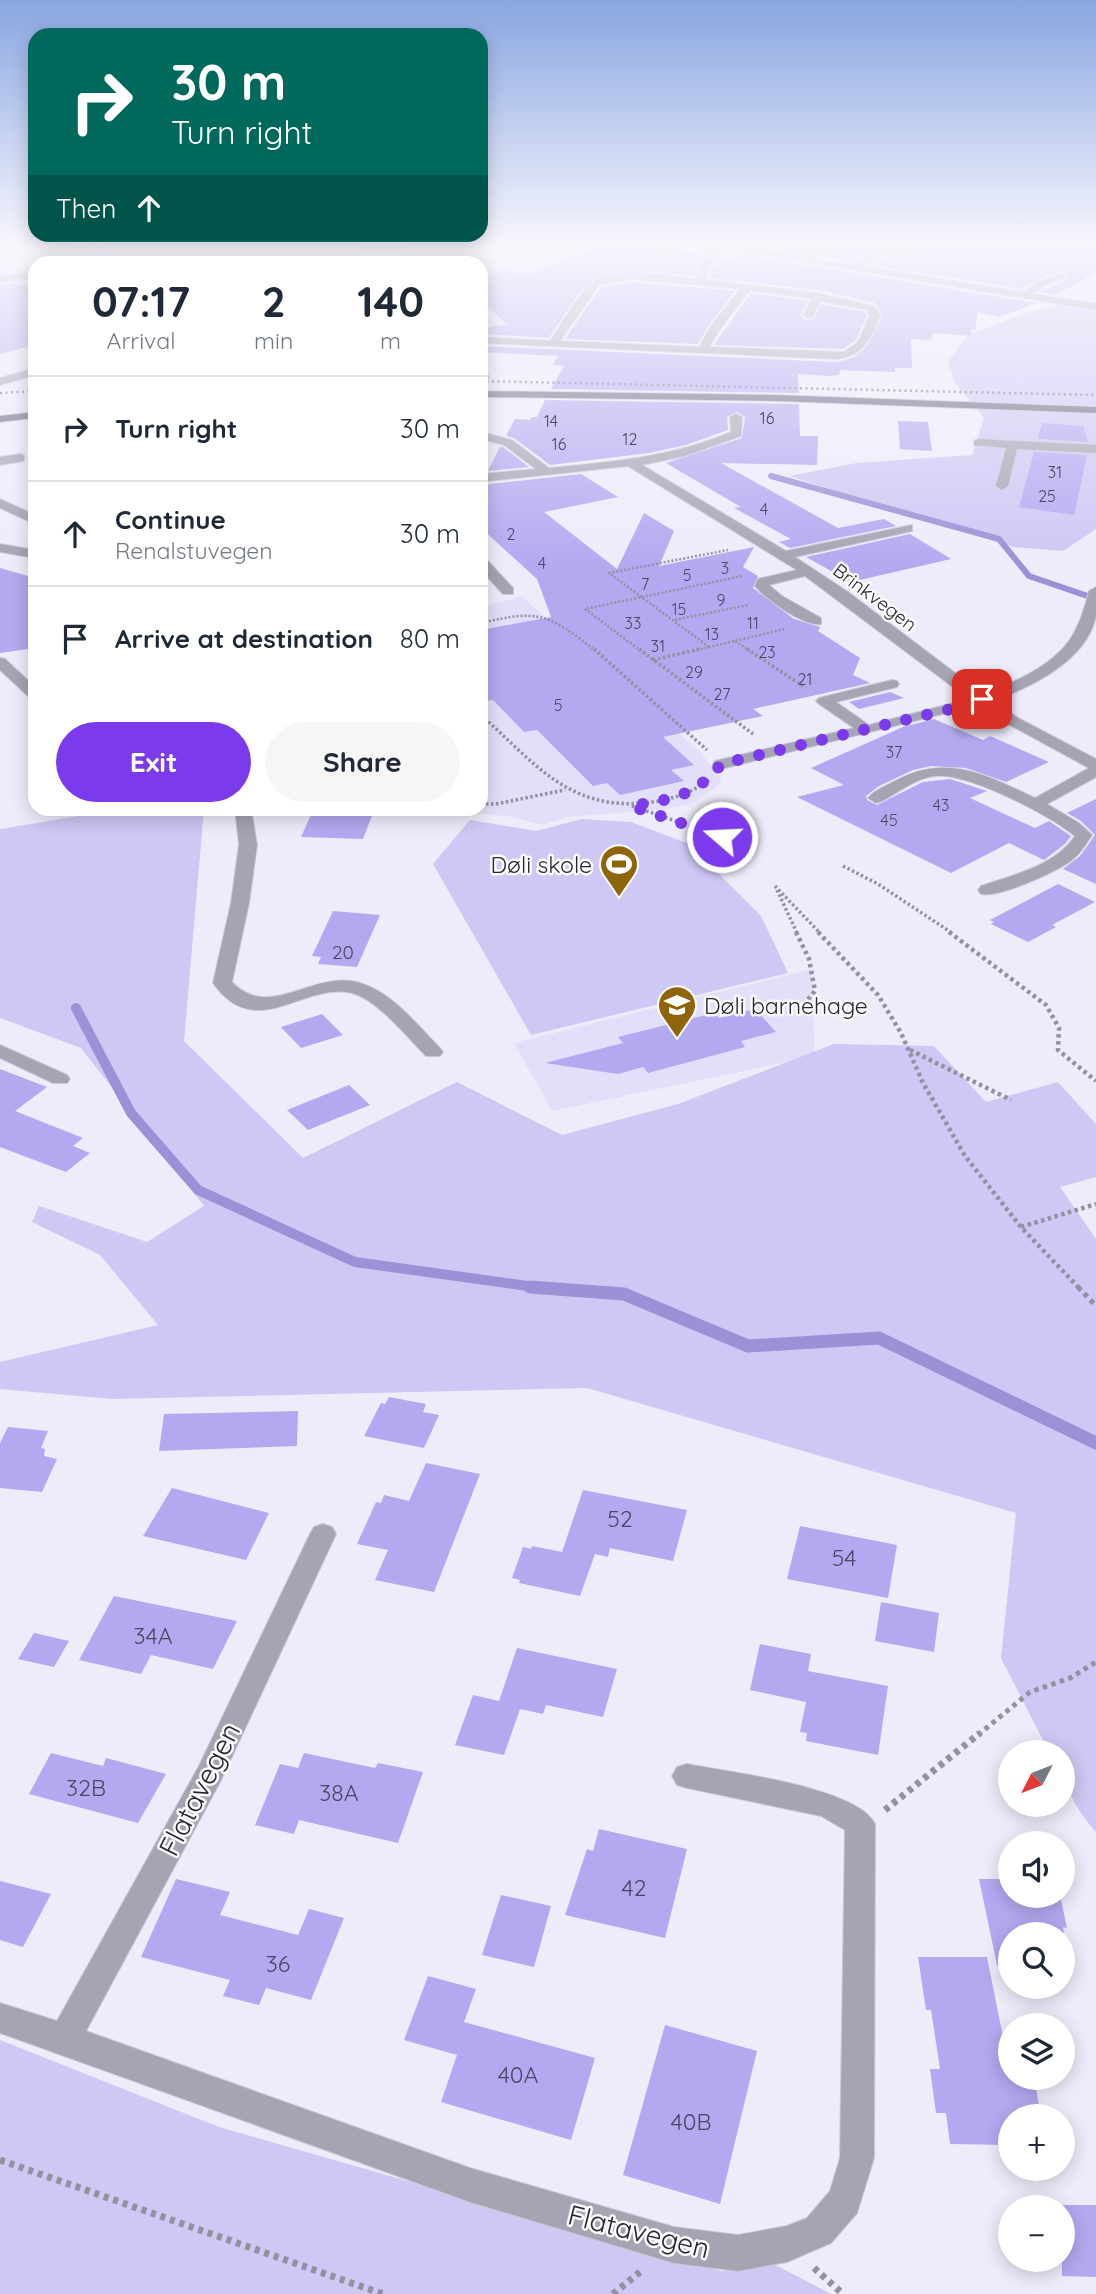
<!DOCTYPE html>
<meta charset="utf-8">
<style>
:root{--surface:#fff;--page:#f6f6f7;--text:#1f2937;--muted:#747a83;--line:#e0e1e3;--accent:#7c3aed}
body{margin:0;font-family:Quicksand,sans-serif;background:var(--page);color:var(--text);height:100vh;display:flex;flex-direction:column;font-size:26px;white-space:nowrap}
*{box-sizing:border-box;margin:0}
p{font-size:23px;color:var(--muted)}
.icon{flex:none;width:38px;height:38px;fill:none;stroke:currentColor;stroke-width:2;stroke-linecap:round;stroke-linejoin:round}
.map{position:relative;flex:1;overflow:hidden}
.side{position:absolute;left:28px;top:256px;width:460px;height:560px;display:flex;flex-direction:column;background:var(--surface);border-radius:21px;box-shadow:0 4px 18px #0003}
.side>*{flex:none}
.top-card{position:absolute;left:28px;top:28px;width:460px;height:214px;border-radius:21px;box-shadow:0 4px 18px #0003;background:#00695c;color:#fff;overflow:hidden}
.needle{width:46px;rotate:228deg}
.buttons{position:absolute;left:998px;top:1740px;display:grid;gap:14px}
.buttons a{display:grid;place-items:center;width:77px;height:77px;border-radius:50%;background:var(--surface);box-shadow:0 4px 18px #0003;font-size:35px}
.pin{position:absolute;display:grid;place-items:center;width:60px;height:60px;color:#fff;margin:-30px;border-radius:14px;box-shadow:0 4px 10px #0006}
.me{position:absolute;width:77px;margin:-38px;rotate:289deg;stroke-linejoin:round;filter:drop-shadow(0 0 5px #0008)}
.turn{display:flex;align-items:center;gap:24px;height:147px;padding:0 28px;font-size:32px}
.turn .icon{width:91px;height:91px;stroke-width:2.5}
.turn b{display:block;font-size:49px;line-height:60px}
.then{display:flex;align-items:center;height:66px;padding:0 28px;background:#0003;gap:14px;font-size:26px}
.eta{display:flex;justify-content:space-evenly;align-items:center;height:119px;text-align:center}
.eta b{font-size:42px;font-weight:700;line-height:49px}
.cta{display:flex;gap:14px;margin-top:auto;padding:14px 28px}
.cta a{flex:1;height:80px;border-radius:42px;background:var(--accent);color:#fff;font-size:28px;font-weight:700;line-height:80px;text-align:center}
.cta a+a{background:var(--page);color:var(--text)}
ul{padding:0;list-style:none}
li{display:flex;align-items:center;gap:21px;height:105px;padding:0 28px;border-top:2px solid var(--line)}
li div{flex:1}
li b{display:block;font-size:26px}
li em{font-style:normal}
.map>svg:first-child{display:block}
.built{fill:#e2dffa}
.green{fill:#cdc8f4}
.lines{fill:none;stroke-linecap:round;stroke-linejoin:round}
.stream-far3{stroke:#9b91d6;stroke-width:5}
.stream-far2{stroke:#9b91d6;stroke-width:6}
.stream-far1{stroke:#9b91d6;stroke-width:10}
.stream{stroke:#9b91d6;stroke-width:13}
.building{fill:#b3a9f1}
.minor-casing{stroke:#c9c8d7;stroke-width:2}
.major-casing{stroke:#c9c8d7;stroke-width:2}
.path-far4{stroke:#92919f;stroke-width:2.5;stroke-dasharray:2 2;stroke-linecap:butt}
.path-far3{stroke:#92919f;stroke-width:3.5;stroke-dasharray:2.5 2.5;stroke-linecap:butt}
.path-far2{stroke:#92919f;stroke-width:4.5;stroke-dasharray:3.5 3.5;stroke-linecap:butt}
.path-far1{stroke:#92919f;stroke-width:5;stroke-dasharray:4.5 4.5;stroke-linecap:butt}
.path{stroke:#92919f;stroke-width:7;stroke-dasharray:5 5;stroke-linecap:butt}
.minor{fill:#a5a4b3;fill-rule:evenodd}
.major{fill:#696681;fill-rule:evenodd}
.rail{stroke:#767583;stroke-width:2.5;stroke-dasharray:2 3.5;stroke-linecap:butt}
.route{stroke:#7c3aed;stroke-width:12;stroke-dasharray:0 21.6}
.labels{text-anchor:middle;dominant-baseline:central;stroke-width:5;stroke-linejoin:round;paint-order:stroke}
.far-number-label{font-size:16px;fill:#4a4762}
.far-street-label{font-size:19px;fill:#272633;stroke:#fbfbfb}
.number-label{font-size:19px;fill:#4a4762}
.poi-label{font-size:23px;fill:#272633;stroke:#fbfbfb;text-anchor:end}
.near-number-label{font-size:23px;fill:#4a4762}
.near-street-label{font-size:28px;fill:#272633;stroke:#fbfbfb}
</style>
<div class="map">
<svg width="1096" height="2294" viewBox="0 0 1096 2294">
<rect width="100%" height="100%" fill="#edecfb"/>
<g class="built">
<path d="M521 596 699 751 722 779 715 788 691 804 665 809 568 817 542 825 512 817 444 809 481 808V608Z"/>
<path d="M811 969 815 1056 552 1111 514 1043Z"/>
</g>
<g class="green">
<path d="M1059 305 1096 311V529L1063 551 1013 547 789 476 857 463 972 455 984 418 954 382 948 361 968 335 1023 314Z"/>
<path d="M126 808 204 809 184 1041 303 1158 457 1082 562 1135 678 1104 834 1044 934 1046 986 1102 1058 1082 1096 1124V1177L1060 1187 1096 1239V1832C1074 1807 1062 1785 1062 1752H1049L1001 1658 1016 1513 587 1388 112 1399 0 1389V1362L158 1325 100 1255 32 1222 39 1206 147 1242 204 1206 81 1048 0 1018V829Z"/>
<path d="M582 819 631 822 689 844 761 916 788 973 531 1035 433 864 470 820 536 831Z"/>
<path d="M0 2040 219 2127 721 2271 768 2261 831 2294H0Z"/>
</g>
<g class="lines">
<g class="stream-far3">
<path d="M105 245 102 250 107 262"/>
<path d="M481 377H487"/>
</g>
<path class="stream-far2" d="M771 476 999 539 1029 576 1096 599"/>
<path class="stream-far1" d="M76 1008 131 1113 198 1190 355 1262 542 1288"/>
<path class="stream" d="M530 1287 624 1294 748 1346 879 1338 1096 1443"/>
</g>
<g class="building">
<path d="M605 245 662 247 644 255 650 261 681 251 704 256 694 276 641 270 599 275 579 293 549 338 481 334V331L491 326 507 325 481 300V277L504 270 526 274Z"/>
<path d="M770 245H816L800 253 765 247Z"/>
<path d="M839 245H888L851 261 819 257Z"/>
<path d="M905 245H1057L1096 253V272L1056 295 1040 292 1067 279 1066 272 1061 271 1037 280 1022 289 871 265 890 257 910 254 912 249Z"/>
<path d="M745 255 1037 303 999 317 978 312 975 330 972 329 971 336 933 333 931 340 911 339 912 368H895V372L840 370 839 375 831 376 798 374 799 393 551 389 564 366 553 365 558 356 481 352V346L837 362 855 357 867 346 882 316 875 303 818 290 708 278 718 259 729 261Z"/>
<path d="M631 282 735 291 709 325 698 344 565 339 601 287Z"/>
<path d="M15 283 35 290V345L0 354V285Z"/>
<path d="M751 293 808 301 800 316 807 320 814 318 821 304 865 312 867 315 856 340 843 349 714 345Z"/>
<path d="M545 400 799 404 800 436H818L817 465 721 463 838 528 884 519 896 526 790 548 779 542 791 539 734 508 741 507 666 463 742 438 745 417 737 412 727 417 728 430 686 445 649 453 550 465 514 438 506 436 515 419 530 420 532 417H537Z"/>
<path d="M898 421 928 422 932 451 900 449Z"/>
<path d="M1042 423 1083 426 1088 442 1038 439Z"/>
<path d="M500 447H503L529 467 488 471Z"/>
<path d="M1034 452 1087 455 1074 515 1019 507Z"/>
<path d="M581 474 618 497 544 512 617 569 644 513 674 531 659 566 754 547 743 567 758 576 753 588 794 619 820 627 818 631 860 658 853 675 870 683 753 709 763 716 663 737 694 765 671 770 684 781 620 795 607 783 593 786 537 730 524 732 493 700 481 702V630L551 617 537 579 481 528V485Z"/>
<path d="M910 534 951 559 851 582 806 557Z"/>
<path d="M0 568 35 578V648L0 653Z"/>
<path d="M890 692 904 698 859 709 849 702Z"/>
<path d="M934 719 983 740 990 736 1049 762 1006 782 966 768 931 766 913 770 879 786 866 796 867 800 877 805 923 782 950 779 987 791 970 798 1035 828 1049 821 1071 836 1065 844 1044 860 1009 843 951 873 797 797 844 785 811 768 903 727Z"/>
<path d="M1096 799V884L1063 869 1080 856 1095 835 1081 821 1067 813Z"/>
<path d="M314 808H375L363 839 301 837Z"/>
<path d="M1058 884 1095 902 1052 925 1056 927 1028 942 991 924 994 922 990 920Z"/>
<path d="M333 911 380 915 357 967 318 964 321 957 312 956Z"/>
<path d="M755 1009 776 1032 741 1041 745 1047 648 1073 643 1067 618 1074 545 1063 623 1043 618 1037 714 1013 719 1018Z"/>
<path d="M322 1014 343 1035 301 1048 281 1027Z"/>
<path d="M0 1069 47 1087 15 1111 83 1138 73 1146 90 1153 66 1172 0 1147Z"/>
<path d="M349 1085 370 1105 308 1130 287 1110Z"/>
<path d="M389 1397 426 1404 423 1412 439 1415 424 1448 364 1436 381 1403 385 1404Z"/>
<path d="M298 1411 297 1446 159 1451 164 1414Z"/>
<path d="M8 1427 48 1431 41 1448 45 1449 44 1456 57 1459 42 1492 0 1488V1443Z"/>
<path d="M426 1463 480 1474 434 1592 375 1580 388 1550 357 1544 376 1502 381 1503 384 1495 409 1501Z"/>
<path d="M172 1488 269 1513 246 1560 143 1536Z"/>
<path d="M583 1490 687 1510 673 1561 610 1548 608 1557 595 1554 580 1596 519 1583 520 1580 512 1578 523 1547 531 1549 532 1546 562 1552Z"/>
<path d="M800 1526 897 1545 888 1598 787 1579Z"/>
<path d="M114 1596 237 1621 213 1669 151 1655 141 1674 79 1660Z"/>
<path d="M881 1602 939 1613 934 1652 875 1641Z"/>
<path d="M34 1633 69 1641 54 1667 18 1659Z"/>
<path d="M760 1644 811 1654 808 1671 888 1686 878 1755 806 1741 807 1733 800 1732 806 1702 750 1690Z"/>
<path d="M517 1648 617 1669 603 1717 546 1705 543 1714 520 1709 504 1755 455 1745 473 1695 499 1701Z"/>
<path d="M51 1753 103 1766 106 1758 166 1774 138 1823 29 1794Z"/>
<path d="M304 1753 375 1768 378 1763 423 1772 398 1843 299 1820 294 1834 255 1825 280 1764 298 1768Z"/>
<path d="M599 1829 687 1849 665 1938 565 1915 587 1849 593 1851Z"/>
<path d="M176 1879 230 1892 220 1915 298 1935 309 1909 344 1918 311 2000 266 1988 259 2005 223 1996 230 1980 141 1957Z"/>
<path d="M979 1879H1010V1895H1060L1067 1928 1063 1927 1064 1934H1010V1964L997 1965Z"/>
<path d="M0 1881 51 1894 23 1947 0 1940Z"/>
<path d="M501 1895 551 1906 534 1967 482 1955Z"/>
<path d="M918 1957H987L1004 2042H1010V2077H1034L1041 2116H1010V2145L950 2144 946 2113H936L930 2069H940L931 2010H926Z"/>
<path d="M428 1976 476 1989 464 2022 595 2058 571 2140 441 2102 457 2055 404 2040Z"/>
<path d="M665 2025 757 2051 720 2204 623 2175Z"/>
<path d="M1062 2205H1096V2277L1062 2276Z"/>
</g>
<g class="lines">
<defs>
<g id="minor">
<path d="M78 245H89L78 254 93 262H82L68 256V252Z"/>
<path d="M370 245H389L459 262C432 264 407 251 381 249 364 248 350 264 332 262Z"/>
<path d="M674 245H689L651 259 646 256Z"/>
<path d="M713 245H737L800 256 823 245H836L811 258C823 259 839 266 851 264 870 261 889 238 910 250L908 252 889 254 862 266 1023 292 1038 282 1062 273 1065 274V278L1044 286 1033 294 1096 304V310L721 248 704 280 818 293 874 306 880 315C871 338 864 356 837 359L481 343V337L550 341C562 324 577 296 592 282 610 265 671 276 695 279ZM631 279 740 289 711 326 699 347 560 341 599 285ZM750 290 812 299 803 315 808 318 812 317 820 301 867 310 870 315 858 342 844 352 709 347 720 329Z"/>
<path d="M1076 245H1096V251L1077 247Z"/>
<path d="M41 250H47L76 262H64L41 254Z"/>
<path d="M35 272V278L0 282V276Z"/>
<path d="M35 368V375L0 385V378Z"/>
<path d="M736 414 742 417 741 436 685 456 642 465 786 551 912 525V531L795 557 848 592 983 694C1013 683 1053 666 1071 638 1080 624 1085 607 1089 591L1096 587C1096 596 1096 606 1096 615 1088 660 1031 687 993 701L1018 718 1096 759V777L1047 804 1079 823 1092 835C1086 844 1081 853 1072 860 1056 872 999 898 981 894L978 890 981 886C1013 875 1055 866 1075 836 1049 815 969 773 936 776 917 777 898 793 882 801L876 803 868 798C874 790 886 786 895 781 946 753 986 775 1035 798L1089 768 1008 724 979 705 721 769 715 767 713 764 715 761 854 728 819 704 816 701 819 698 892 680 897 681 899 684 897 687 836 702 869 725 969 699 805 576 769 585 782 596 821 618V624C804 627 766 599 755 586L758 579 797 570 628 466 481 482V474L536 469 504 445 481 439V432L512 440 549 468C611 462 673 457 731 432L730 417Z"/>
<path d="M978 439 1096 445V453L1017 449 1008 486 1002 490 996 486 1006 448 974 445V441Z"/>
<path d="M20 454 24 455V461L0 465V457Z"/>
<path d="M0 499 35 515V524L0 508Z"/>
<path d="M0 544 35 550V558L0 552Z"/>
<path d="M481 558 486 559 513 588V594H503L481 570Z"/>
<path d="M0 658 5 659 35 687V700L30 698 0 670Z"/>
<path d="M235 808H251L257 845 249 903 232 982C270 1022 313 969 360 983 393 993 417 1025 440 1048L443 1052 440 1056H426C408 1038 378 1000 352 993 304 981 256 1044 213 983L231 903 239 845Z"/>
<path d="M0 1045 67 1075 70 1079 67 1083H53L0 1058Z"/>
<path d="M323 1524 332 1527 336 1534 220 1782 86 2031 470 2168 674 2227 738 2235 787 2226 807 2218 830 2191 840 2158 845 1830 821 1816 687 1788 677 1785 672 1776 677 1767 687 1764C728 1772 857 1787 875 1824L874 2158 857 2213 831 2243 787 2262 738 2271 674 2263 470 2202 0 2033V2003L57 2021 199 1766 310 1534 314 1527Z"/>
</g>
<g id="major">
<path d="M481 391 777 395 1096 407V413L777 401 481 397Z"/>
<path d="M35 412V418L0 422V416Z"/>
</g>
</defs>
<use href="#minor" class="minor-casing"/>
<use href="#major" class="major-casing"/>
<g class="path-far4">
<path d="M675 620 748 605"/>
<path d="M481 623C540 609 548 614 596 651"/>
<path d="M735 641 750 651"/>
<path d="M709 647 609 573 728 550"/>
<path d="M641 651 585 609 742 576"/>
<path d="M693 651 784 629"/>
</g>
<g class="path-far3">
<path d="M594 649 707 750"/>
<path d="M639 649 753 734"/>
<path d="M747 649 806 688"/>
<path d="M653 660 700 649"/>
<path d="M481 715C533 761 567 810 644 803 667 801 690 794 709 780"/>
<path d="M481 804H496L565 790"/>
<path d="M632 806 722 837"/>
<path d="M843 866 878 884 952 933"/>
<path d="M775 886 820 933"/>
<path d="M777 890 797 933"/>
</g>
<g class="path-far2">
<path d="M796 932 809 959 815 991 799 1010"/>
<path d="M818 932 878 995 901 1033 923 1083 965 1156 1021 1227 1079 1288"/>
<path d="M949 932 1046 1005 1059 1028 1058 1050 1096 1081"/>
<path d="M910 1050 1011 1100"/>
<path d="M1021 1227 1096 1204"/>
</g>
<g class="path-far1">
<path d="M1078 1287 1096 1306"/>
<path d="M978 1735 1030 1692 1070 1678 1096 1662"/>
</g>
<g class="path">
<path d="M885 1810 980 1733"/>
<path d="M0 2160 383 2294"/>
<path d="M814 2268 843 2294"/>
<path d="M613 2294 640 2272"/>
</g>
<use href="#minor" class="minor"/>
<use href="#major" class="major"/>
<g class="rail">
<path d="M481 381 1096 395"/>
<path d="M0 393 35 391"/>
</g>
</g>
<linearGradient id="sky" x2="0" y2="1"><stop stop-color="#89a6e1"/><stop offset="0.43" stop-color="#f7f6fd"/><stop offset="1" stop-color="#f7f6fd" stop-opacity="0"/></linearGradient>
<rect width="1096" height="567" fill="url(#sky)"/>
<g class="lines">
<path class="route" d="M722 837 631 806C671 799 695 797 721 764L951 709 982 699"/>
</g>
<defs>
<symbol id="stadium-pin" viewBox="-11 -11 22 30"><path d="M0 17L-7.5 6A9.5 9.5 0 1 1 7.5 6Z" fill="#8e650a" stroke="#fbfbfb"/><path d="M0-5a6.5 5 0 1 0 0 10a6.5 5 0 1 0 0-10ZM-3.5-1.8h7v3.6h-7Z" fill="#fff"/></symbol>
<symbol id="school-pin" viewBox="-11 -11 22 30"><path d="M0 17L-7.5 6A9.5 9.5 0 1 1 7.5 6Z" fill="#8e650a" stroke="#fbfbfb"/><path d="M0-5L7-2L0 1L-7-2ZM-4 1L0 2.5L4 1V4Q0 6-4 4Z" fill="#fff"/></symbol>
</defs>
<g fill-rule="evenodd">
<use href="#stadium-pin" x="597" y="842" width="44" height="60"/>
<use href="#school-pin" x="655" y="983" width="44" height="60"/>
</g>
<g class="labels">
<g class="far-number-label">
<text x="767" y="418">16</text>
<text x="551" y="421">14</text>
<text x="630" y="439">12</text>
<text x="559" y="444">16</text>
<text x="1055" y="472">31</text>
<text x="1047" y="496">25</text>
<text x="764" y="509">4</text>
<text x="511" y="534">2</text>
<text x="542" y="563">4</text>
<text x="725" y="568">3</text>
<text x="687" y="575">5</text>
<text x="645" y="584">7</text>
<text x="721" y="600">9</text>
<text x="679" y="609">15</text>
<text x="633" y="623">33</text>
<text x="753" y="623">11</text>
<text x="712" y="634">13</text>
<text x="658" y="646">31</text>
<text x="767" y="652">23</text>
<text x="694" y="672">29</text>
<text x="805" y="679">21</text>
<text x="722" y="694">27</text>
<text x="558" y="705">5</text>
<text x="894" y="752">37</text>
<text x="941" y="805">43</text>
<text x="889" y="820">45</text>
</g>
<g class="far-street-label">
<text transform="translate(875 597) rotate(37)">Brinkvegen</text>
</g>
<g class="number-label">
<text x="343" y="952">20</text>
</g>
<g class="poi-label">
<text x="592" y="864">Døli skole</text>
<text x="704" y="1005" text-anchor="start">Døli barnehage</text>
</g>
<g class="near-number-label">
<text x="620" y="1518">52</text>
<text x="844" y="1557">54</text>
<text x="153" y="1635">34A</text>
<text x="86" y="1787">32B</text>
<text x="339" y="1792">38A</text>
<text x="634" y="1887">42</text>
<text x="278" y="1963">36</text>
<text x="518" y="2074">40A</text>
<text x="691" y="2121">40B</text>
</g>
<g class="near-street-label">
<text transform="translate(199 1789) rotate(-63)">Flatavegen</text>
<text transform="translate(639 2231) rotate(14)">Flatavegen</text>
</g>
</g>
</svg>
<div class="buttons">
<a><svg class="needle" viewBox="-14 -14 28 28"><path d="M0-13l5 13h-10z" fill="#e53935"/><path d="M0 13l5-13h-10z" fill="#747a83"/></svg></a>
<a><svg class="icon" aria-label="sound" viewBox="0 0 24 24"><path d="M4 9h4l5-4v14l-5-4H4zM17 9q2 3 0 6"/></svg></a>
<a><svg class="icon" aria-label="search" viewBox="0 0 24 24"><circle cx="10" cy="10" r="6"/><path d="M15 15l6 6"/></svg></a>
<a><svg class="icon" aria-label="layers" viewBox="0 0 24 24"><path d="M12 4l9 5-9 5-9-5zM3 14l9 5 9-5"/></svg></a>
<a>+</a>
<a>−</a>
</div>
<div class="pin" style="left:982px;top:699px;background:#d93025"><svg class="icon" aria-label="arrive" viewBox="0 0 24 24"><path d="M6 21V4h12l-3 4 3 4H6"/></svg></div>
<svg class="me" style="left:722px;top:837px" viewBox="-20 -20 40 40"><circle r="17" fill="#7c3aed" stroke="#fff" stroke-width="3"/><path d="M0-11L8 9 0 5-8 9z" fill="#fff"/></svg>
<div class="top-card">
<div class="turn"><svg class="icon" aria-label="right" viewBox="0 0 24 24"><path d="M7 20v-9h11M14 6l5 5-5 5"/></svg><div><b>30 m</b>Turn right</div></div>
<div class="then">Then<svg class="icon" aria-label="ahead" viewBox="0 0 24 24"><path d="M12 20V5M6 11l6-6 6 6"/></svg></div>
</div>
<section class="side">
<div class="eta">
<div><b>07:17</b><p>Arrival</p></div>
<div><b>2</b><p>min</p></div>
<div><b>140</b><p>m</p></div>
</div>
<ul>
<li><svg class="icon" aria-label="right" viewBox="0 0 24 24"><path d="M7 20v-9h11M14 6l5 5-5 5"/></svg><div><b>Turn right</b></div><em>30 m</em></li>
<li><svg class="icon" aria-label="ahead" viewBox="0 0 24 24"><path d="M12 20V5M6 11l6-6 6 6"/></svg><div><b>Continue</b><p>Renalstuvegen</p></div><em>30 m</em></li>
<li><svg class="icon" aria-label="arrive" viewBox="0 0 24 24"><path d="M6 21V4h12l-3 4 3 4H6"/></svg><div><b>Arrive at destination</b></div><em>80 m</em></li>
</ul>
<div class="cta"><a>Exit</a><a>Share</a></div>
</section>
</div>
